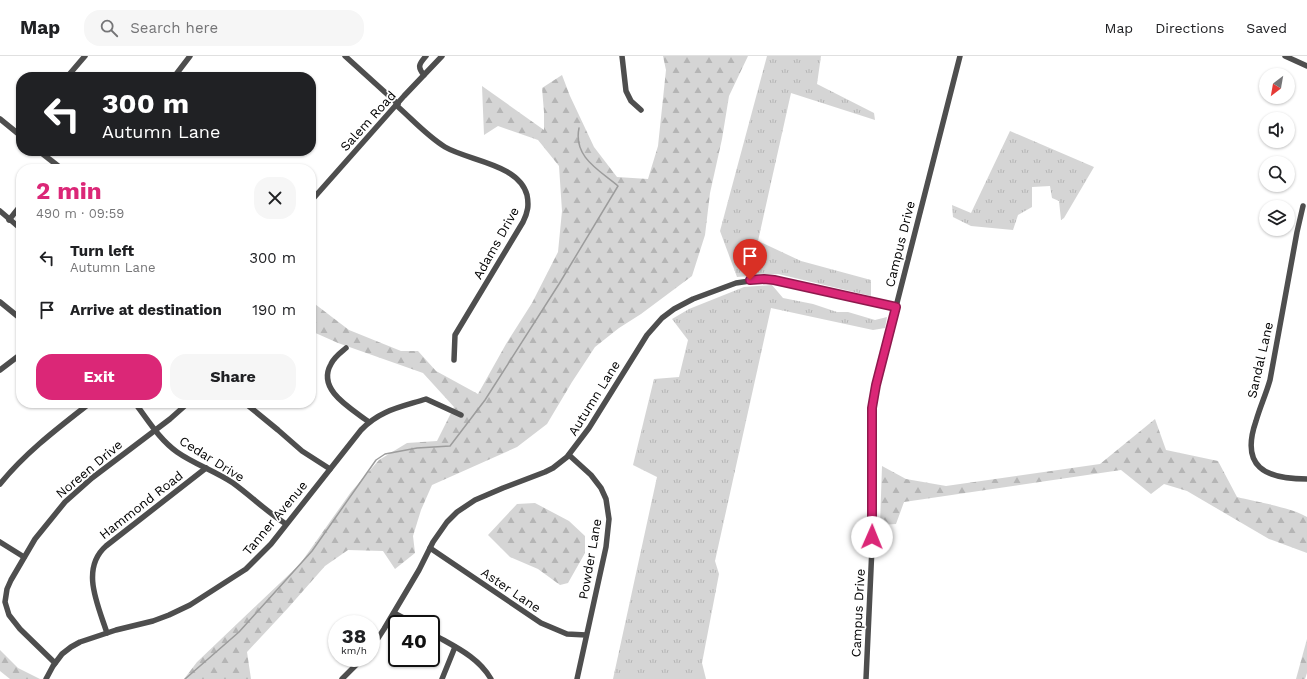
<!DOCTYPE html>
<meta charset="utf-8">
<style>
:root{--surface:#fff;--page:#f6f6f6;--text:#202124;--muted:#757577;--line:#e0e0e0;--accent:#db2777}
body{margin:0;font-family:"Work Sans",sans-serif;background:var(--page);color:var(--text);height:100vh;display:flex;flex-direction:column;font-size:15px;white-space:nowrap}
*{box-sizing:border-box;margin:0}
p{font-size:13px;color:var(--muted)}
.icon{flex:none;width:22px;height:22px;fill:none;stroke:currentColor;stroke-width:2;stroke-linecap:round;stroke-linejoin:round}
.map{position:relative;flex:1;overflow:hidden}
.panel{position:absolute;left:16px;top:108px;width:300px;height:244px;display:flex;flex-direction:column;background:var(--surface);border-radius:16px;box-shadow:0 1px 3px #0004}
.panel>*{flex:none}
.guide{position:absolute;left:16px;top:16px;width:300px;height:84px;border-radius:16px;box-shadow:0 1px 3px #0004;background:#202124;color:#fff;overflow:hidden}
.needle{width:26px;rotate:211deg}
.buttons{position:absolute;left:1259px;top:12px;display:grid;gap:8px}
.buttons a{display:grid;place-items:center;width:36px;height:36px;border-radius:50%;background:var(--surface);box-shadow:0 1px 3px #0004;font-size:20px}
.speed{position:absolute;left:328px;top:559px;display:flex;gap:8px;font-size:20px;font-weight:700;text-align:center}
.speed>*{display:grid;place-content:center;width:52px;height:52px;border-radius:50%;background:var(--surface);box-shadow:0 1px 3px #0004;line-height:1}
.speed small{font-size:10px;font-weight:400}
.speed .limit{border:2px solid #111;border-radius:6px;background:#fff;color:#111}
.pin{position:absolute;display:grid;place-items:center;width:34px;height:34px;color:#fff;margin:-41px -17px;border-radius:50% 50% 50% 0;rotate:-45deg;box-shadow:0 0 4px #0007}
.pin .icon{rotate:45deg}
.me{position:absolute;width:44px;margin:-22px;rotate:1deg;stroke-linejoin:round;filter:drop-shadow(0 0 3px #0008)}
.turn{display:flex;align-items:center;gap:14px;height:84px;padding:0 20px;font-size:18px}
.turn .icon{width:52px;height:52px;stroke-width:2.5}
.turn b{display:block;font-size:28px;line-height:34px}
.round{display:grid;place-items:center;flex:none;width:42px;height:42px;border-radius:16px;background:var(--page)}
.overview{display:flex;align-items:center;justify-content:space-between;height:68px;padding:0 20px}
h1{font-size:24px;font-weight:700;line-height:30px;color:var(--accent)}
.cta{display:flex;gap:8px;margin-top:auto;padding:8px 20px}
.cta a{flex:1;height:46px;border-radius:16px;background:var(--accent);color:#fff;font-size:16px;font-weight:700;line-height:46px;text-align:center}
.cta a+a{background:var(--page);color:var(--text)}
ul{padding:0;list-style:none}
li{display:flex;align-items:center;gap:12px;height:52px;padding:0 20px}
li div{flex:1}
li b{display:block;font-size:15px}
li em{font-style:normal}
header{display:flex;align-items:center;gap:24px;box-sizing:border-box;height:56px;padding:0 20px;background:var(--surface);border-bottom:1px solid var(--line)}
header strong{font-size:19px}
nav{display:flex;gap:22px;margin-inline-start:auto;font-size:14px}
.search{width:280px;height:36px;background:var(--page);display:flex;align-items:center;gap:10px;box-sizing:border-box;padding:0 14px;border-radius:16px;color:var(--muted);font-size:15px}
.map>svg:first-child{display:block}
.grass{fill:url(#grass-tufts)}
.forest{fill:url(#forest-firs)}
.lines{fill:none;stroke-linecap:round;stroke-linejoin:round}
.stream{stroke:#9c9c9c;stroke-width:1.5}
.minor{stroke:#4e4e4e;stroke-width:5.5}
.route-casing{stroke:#8e194d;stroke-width:10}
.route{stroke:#db2777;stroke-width:7}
.labels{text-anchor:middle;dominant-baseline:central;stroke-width:3.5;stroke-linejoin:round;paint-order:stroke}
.street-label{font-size:13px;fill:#000;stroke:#fff}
</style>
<header>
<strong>Map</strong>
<div class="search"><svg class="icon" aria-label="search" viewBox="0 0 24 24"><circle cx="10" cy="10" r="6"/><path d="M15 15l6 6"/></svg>Search here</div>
<nav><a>Map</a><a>Directions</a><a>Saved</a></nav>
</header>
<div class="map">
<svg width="1307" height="623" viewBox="0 0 1307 623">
<defs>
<pattern id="grass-tufts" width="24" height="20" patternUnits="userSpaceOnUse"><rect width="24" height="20" fill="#d5d5d5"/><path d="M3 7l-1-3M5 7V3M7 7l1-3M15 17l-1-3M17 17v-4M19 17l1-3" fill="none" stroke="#b5b5b5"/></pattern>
<pattern id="forest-firs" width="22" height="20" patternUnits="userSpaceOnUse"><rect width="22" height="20" fill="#d5d5d5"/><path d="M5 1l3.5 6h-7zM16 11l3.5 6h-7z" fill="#b5b5b5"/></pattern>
</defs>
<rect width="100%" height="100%" fill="#fff"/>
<g class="grass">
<path d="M767 0H821L817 28 874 57 875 64 791 37 758 185 801 205 871 224V240L778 218 737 221 720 175Z"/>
<path d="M1010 75 1094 111 1064 162 1061 164 1059 145 1052 142 1050 130 1032 131V151L1018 159 1013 174 971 170 953 161 952 149 971 157Z"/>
<path d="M772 229 783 242 813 248 837 256H848L875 264 887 261 885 272 873 274 771 252 715 505 719 518 702 607 706 623H613L657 421 633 409 654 323 679 321 688 284 672 263 689 253 744 231Z"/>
</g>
<g class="forest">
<path d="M663 0H748L729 40 722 83 710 137 705 179 692 220 641 258 619 272 595 291 572 326 547 368 517 391 432 429 421 454 413 480 415 497 395 513 383 495 348 494 325 510 288 552 247 596 251 623H184L197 606 300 508 351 436 379 404 407 387 437 385 454 351 423 317 338 287 311 275V245L349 274 401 295H418L436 315 478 338 506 288 532 247 558 196 562 155 559 110 538 84 498 70 484 79 482 30 544 74V56L542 32 562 19 570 40 594 91 617 121 648 123 658 90 666 14Z"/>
<path d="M1155 363 1166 394 1218 405 1237 441C1257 446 1290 451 1307 461V497L1269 483 1187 435 1164 428 1151 438 1121 414 904 446 896 468 880 469 882 410 906 423 946 430 1100 408Z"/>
<path d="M535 447 569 465 585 480V497L568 527 560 529 538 513 510 501 488 479 517 448Z"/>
<path d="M1307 583V617L1305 623H1296Z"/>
<path d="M0 594 18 612 40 623H10L0 615Z"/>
</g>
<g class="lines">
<path class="stream" d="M185 623 239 576 312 495 376 404 385 398 417 392 450 390 485 344 559 228 618 130C599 114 573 101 579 72"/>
<g class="minor">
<path d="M345 0 398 48"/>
<path d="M622 0 626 35 631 45 641 54"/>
<path d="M1285 0 1307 10"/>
<path d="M424 19C417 11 419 8 426 0"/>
<path d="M67 21 85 0"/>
<path d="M174 21 190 0"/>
<path d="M396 49C412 63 427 80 445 91 469 105 519 108 527 139 529 149 528 156 523 166L455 279 454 304"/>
<path d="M0 63 21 80"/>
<path d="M39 95 62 113"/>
<path d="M311 145 404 40 442 0"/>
<path d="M1303 150 1297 176 1270 324C1266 338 1260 351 1256 365 1240 411 1265 423 1307 423"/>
<path d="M0 155 21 173"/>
<path d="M9 164 21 149"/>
<path d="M0 246 21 263"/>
<path d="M346 292C340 297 334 301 331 308 316 334 352 353 369 366"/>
<path d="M0 314 21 298"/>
<path d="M135 347C148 364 159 383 177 396 194 408 215 415 233 427 251 440 267 456 286 468"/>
<path d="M245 347 278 374 302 395 330 413"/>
<path d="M569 399 591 419 601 432 606 443 609 463 606 491 577 623"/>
<path d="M0 428C26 396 58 372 90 347"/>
<path d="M0 486 24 501"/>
<path d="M430 492 541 567 567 578 586 579"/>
<path d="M394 557 415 568"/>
<path d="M107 577C98 549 80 513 106 490L206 412"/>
<path d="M431 577C453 590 478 600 491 623"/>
<path d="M371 593 384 573 419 514 433 486 447 466 457 456 475 444 503 432 545 416 553 412 567 401 589 372 647 279 662 262 674 253 693 243 736 227 764 223 783 226 896 251"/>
<path d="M55 607 20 573 9 559 5 546 7 533 11 524 35 483 65 446 92 422 170 363 188 347"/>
<path d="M46 623 53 610 62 598 71 591 80 586 116 574 153 565 169 559 190 549 246 513 271 488 361 374C380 354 401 351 426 343L461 359"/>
<path d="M342 623 363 602"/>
<path d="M442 623 455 591"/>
<path d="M866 623 873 469 872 362 876 329 960 0"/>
</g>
</g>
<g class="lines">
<defs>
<path id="route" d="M750 224 764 223 774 224 896 251 876 329 872 352V481"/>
</defs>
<use href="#route" class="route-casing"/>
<use href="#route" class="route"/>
</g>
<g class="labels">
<g class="street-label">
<text transform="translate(368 65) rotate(-48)">Salem Road</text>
<text transform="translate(496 187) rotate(-61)">Adams Drive</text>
<text transform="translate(900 188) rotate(-76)">Campus Drive</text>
<text transform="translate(1260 304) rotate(-77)">Sandal Lane</text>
<text transform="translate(594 342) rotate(-58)">Autumn Lane</text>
<text transform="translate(212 403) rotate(32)">Cedar Drive</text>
<text transform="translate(89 413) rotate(-40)">Noreen Drive</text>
<text transform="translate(141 449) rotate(-38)">Hammond Road</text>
<text transform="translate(275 462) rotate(-50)">Tanner Avenue</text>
<text transform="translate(590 503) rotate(-80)">Powder Lane</text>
<text transform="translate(511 534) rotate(34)">Aster Lane</text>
<text transform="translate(858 557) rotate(-87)">Campus Drive</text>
</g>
</g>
</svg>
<div class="buttons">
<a><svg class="needle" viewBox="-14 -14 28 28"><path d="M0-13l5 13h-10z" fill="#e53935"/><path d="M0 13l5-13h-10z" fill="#757577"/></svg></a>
<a><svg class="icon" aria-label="sound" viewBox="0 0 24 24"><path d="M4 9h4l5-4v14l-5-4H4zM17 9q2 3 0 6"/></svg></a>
<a><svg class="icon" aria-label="search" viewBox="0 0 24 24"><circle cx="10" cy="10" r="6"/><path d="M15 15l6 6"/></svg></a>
<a><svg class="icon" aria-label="layers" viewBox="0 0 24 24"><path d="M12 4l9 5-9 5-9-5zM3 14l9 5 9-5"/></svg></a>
</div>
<div class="speed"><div>38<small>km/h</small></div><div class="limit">40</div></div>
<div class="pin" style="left:750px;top:224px;background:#d93025"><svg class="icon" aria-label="arrive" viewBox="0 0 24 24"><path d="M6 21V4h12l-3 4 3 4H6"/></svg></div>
<svg class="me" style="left:872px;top:481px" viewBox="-20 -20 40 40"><circle r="19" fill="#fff"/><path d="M0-13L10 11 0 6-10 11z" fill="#db2777"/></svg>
<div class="guide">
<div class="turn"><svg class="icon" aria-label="left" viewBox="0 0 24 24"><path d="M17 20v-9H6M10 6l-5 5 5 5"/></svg><div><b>300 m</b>Autumn Lane</div></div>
</div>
<section class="panel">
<div class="overview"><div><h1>2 min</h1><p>490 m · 09:59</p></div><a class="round"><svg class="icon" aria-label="close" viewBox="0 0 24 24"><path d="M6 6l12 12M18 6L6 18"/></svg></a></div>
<ul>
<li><svg class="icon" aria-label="left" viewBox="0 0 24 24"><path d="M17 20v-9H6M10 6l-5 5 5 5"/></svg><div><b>Turn left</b><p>Autumn Lane</p></div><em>300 m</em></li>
<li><svg class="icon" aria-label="arrive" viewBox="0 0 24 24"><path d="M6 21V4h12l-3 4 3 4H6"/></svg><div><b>Arrive at destination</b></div><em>190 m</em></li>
</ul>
<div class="cta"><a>Exit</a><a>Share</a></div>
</section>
</div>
